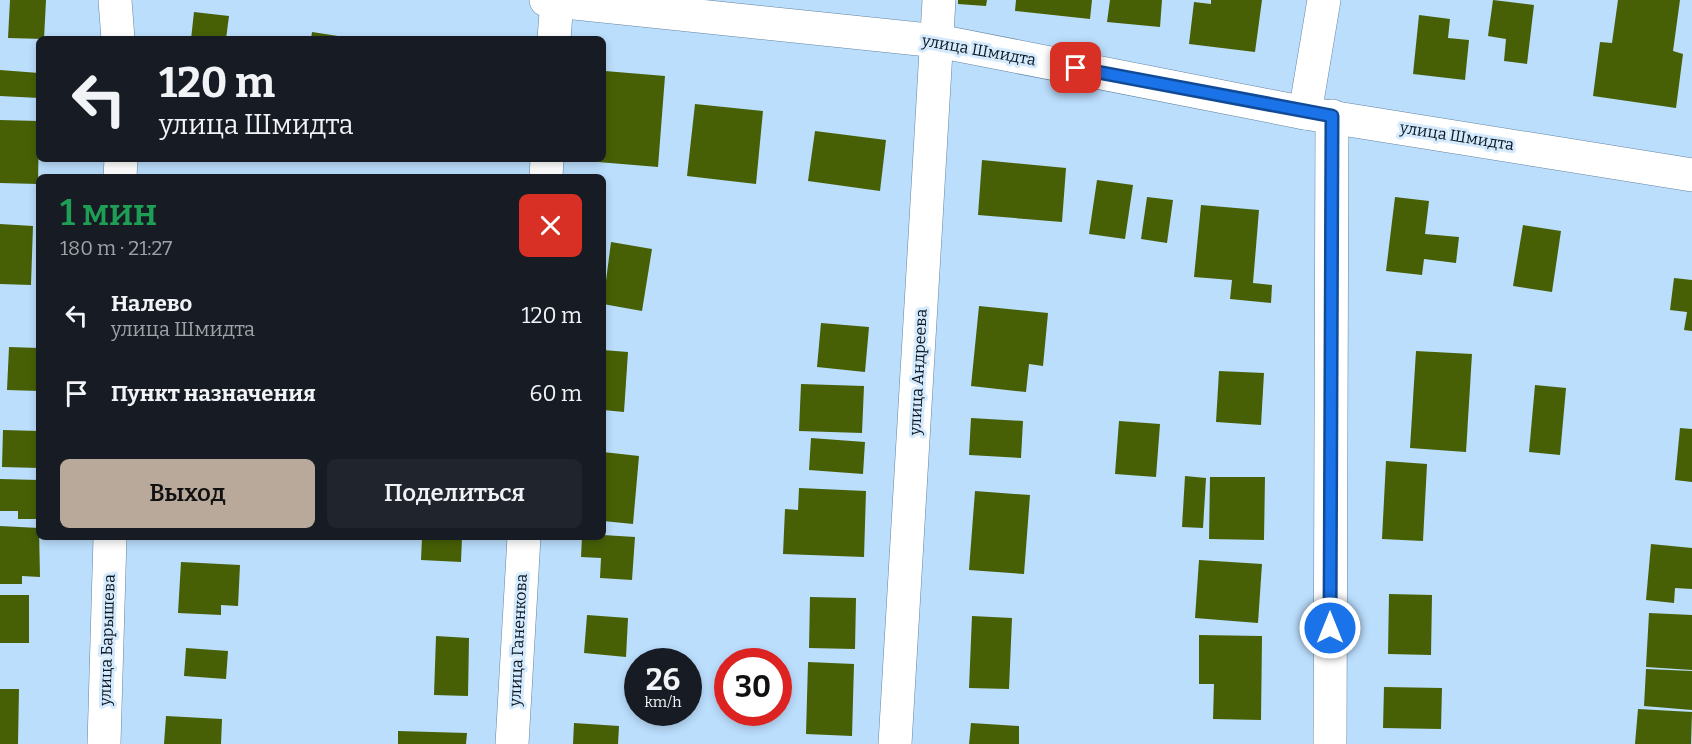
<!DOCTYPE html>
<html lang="ru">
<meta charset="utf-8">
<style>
:root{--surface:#171b24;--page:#20242c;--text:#f1f3f6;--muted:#9ea1a6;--accent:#b8a99a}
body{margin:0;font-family:Bitter,serif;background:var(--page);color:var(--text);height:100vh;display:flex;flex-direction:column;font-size:22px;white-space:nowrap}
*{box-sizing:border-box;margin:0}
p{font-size:20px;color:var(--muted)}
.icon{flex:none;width:33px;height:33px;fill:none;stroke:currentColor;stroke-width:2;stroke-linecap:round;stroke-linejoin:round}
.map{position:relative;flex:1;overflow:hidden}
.sheet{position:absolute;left:36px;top:174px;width:570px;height:366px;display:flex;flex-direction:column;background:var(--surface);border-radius:9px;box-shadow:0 3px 9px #0003}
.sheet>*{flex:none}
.guide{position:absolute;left:36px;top:36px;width:570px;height:126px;border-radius:9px;box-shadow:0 3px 9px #0003;background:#171b24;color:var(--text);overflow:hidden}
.speed{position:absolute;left:624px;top:648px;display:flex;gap:12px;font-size:30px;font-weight:700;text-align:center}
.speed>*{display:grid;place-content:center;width:78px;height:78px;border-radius:50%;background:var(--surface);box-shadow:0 3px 9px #0003;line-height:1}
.speed small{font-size:15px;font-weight:400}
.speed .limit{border:9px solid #d22;background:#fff;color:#111}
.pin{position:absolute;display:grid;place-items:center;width:51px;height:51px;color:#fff;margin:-26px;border-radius:12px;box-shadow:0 3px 9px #0006}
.me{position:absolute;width:66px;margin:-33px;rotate:0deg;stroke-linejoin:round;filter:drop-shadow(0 0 4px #0008)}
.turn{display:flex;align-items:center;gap:21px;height:126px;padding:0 24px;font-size:27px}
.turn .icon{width:78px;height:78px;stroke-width:2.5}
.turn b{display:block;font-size:42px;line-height:51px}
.round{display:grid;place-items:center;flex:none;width:63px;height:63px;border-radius:9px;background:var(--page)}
.headline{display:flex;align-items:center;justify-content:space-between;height:102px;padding:0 24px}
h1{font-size:36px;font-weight:600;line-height:45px;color:#1e9e55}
.primary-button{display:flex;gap:12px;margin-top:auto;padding:12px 24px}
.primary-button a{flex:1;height:69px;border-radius:9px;background:var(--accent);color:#111;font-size:24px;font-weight:600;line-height:69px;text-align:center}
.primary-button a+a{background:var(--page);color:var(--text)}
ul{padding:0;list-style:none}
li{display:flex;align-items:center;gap:18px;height:78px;padding:0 24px}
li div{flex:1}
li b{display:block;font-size:22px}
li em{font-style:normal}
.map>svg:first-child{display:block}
.building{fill:#476006}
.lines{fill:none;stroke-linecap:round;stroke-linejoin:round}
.minor-casing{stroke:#6384a0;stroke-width:34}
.minor{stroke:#fff;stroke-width:33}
.route-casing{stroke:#114b97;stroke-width:15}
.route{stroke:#1a73e8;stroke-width:10}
.labels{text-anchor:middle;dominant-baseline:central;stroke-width:6;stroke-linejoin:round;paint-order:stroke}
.street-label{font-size:16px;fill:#091621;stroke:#d5eafc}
</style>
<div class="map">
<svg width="1692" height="744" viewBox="0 0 1692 744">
<rect width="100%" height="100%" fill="#bbdefd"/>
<g class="building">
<path d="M10 0H46L44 39 8 38Z"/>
<path d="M958 0H987L986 6 958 4Z"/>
<path d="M1016 0H1092L1090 19 1015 11Z"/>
<path d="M1110 0H1162L1160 27 1107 22Z"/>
<path d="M1211 0H1262L1255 52 1189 44 1194 2 1211 4Z"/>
<path d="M1493 0 1534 5 1527 64 1504 61 1506 39 1488 36Z"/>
<path d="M1618 0H1680L1673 51 1683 54 1676 108 1593 96 1600 42 1612 43Z"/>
<path d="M194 12 229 16 226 39H191Z"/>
<path d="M1419 15 1450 19 1448 38 1469 40 1465 80 1413 74Z"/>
<path d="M312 32 351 38V39H311Z"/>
<path d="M0 70 39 73V98L0 96Z"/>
<path d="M605 71 665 76 658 167 598 162V159H603Z"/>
<path d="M695 104 763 111 756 184 687 176Z"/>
<path d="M0 120 39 121 38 184 0 183Z"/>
<path d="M815 131 886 140 880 191 808 181Z"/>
<path d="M982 160 1066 168 1062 222 978 215Z"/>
<path d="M1097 180 1133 185 1125 239 1089 234Z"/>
<path d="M1147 197 1173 200 1167 243 1141 239Z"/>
<path d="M1395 197 1429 201 1425 234 1459 237 1456 263 1424 259 1422 275 1386 271Z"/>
<path d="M1201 205 1259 210 1253 283 1272 285 1271 303 1230 299 1232 280 1194 277Z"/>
<path d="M0 224 33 226 31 285 0 284Z"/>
<path d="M1523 225 1561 231 1552 292 1513 286Z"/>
<path d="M611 242 652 249 642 311 603 304Z"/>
<path d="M1674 278 1692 280V331L1684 330 1687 312 1670 310Z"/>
<path d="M979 306 1048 313 1043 366 1029 364 1026 392 971 386Z"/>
<path d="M821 323 869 327 865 372 817 367Z"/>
<path d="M9 347 39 348V391L7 390Z"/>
<path d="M603 350 628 352 624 412 603 410Z"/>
<path d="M1416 351 1472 354 1466 452 1410 448Z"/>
<path d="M1219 371 1264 373 1261 425 1216 422Z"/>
<path d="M801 384 864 386 862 433 799 431Z"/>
<path d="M1535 385 1566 388 1560 455 1529 452Z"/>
<path d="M971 418 1023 421 1021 458 969 455Z"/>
<path d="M1119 421 1160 424 1156 477 1115 474Z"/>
<path d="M1680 428 1692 429V482L1675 480Z"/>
<path d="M3 430 39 431V468L2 467Z"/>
<path d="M811 438 865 442 863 474 809 470Z"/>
<path d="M603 452 639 456 633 524 603 521Z"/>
<path d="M1386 461 1427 464 1423 541 1382 539Z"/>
<path d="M1185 476 1206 478 1203 528 1182 527Z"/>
<path d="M1210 477H1265L1264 540 1209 539Z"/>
<path d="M0 479 39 480V519H18V511H0Z"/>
<path d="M799 488 866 491 864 557 783 554 785 509 798 510Z"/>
<path d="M975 491 1030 495 1024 574 969 570Z"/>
<path d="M0 526 39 528 40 577 22 576V584H0Z"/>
<path d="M603 535 635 537 632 580 600 578 601 558 581 557 582 537Z"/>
<path d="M422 537H462L461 562 421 560Z"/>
<path d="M1651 544 1692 548V589L1675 588 1674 603 1646 600Z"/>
<path d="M1199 560 1262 564 1258 623 1195 618Z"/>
<path d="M181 562 240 565 238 606 221 605V615L178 613Z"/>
<path d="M1389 594 1432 595 1431 655 1388 654Z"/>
<rect x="0" y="595" width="29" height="48"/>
<path d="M810 597 856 598 855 649 809 648Z"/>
<path d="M1649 613 1692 615V670L1646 667Z"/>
<path d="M587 615 628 618 626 657 584 653Z"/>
<path d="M972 616 1012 618 1009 689 969 688Z"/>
<path d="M1199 635 1262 636 1261 720 1213 719 1214 684H1199Z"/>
<path d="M436 636 469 638 468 696 434 695Z"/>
<path d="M186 648 228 651 226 679 184 676Z"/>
<path d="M808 662 854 664 852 736 806 734Z"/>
<path d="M1646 669 1692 671V710L1644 706Z"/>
<path d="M1384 687 1442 688 1441 729 1383 728Z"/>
<path d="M0 689H19L18 744H0Z"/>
<path d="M1638 709 1692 712 1691 744H1635Z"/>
<path d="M166 716 222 719 221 744H164Z"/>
<path d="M574 723 619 726 618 744H573Z"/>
<path d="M971 723 1019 726V744H969Z"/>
<path d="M398 731 467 733 466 744H398Z"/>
</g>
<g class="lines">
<defs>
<g id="minor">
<path d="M115 0 118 39"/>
<path d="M546 0 938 41 1305 113 1692 175"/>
<path d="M554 39 557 0"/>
<path d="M1305 113 1324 0"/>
<path d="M120 177 121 159"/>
<path d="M546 177 547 159"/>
<path d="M104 744 110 537"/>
<path d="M512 744 524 537"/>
<path d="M895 744 939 0"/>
<path d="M1330 744 1332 116"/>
</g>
</defs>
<use href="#minor" class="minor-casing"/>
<use href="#minor" class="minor"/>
</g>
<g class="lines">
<defs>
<path id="route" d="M1076 68 1332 116 1330 628"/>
</defs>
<use href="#route" class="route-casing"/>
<use href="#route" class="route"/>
</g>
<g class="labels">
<g class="street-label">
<text transform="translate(979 50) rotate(10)">улица Шмидта</text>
<text transform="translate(1457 136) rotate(9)">улица Шмидта</text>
<text transform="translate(918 372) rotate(-87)">улица Андреева</text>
<text transform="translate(107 640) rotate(-88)">улица Барышева</text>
<text transform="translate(518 640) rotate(-87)">улица Ганенкова</text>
</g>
</g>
</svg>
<div class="speed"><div>26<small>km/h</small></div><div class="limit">30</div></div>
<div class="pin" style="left:1076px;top:68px;background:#d93025"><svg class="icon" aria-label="arrive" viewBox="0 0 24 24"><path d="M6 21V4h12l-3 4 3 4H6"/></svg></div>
<svg class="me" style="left:1330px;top:628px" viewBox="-20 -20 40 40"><circle r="17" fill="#1a73e8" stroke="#fff" stroke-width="3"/><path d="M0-11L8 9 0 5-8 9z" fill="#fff"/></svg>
<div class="guide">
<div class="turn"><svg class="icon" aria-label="left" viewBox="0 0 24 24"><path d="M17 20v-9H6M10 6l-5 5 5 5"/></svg><div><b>120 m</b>улица Шмидта</div></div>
</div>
<section class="sheet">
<div class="headline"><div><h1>1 мин</h1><p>180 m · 21:27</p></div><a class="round" style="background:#d93025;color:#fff"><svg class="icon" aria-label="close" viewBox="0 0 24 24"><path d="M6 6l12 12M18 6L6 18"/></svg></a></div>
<ul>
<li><svg class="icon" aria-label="left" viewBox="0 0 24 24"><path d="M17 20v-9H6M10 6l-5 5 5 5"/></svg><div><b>Налево</b><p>улица Шмидта</p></div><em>120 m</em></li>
<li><svg class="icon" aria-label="arrive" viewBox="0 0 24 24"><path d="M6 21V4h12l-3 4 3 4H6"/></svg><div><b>Пункт назначения</b></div><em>60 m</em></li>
</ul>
<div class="primary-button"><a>Выход</a><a>Поделиться</a></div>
</section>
</div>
